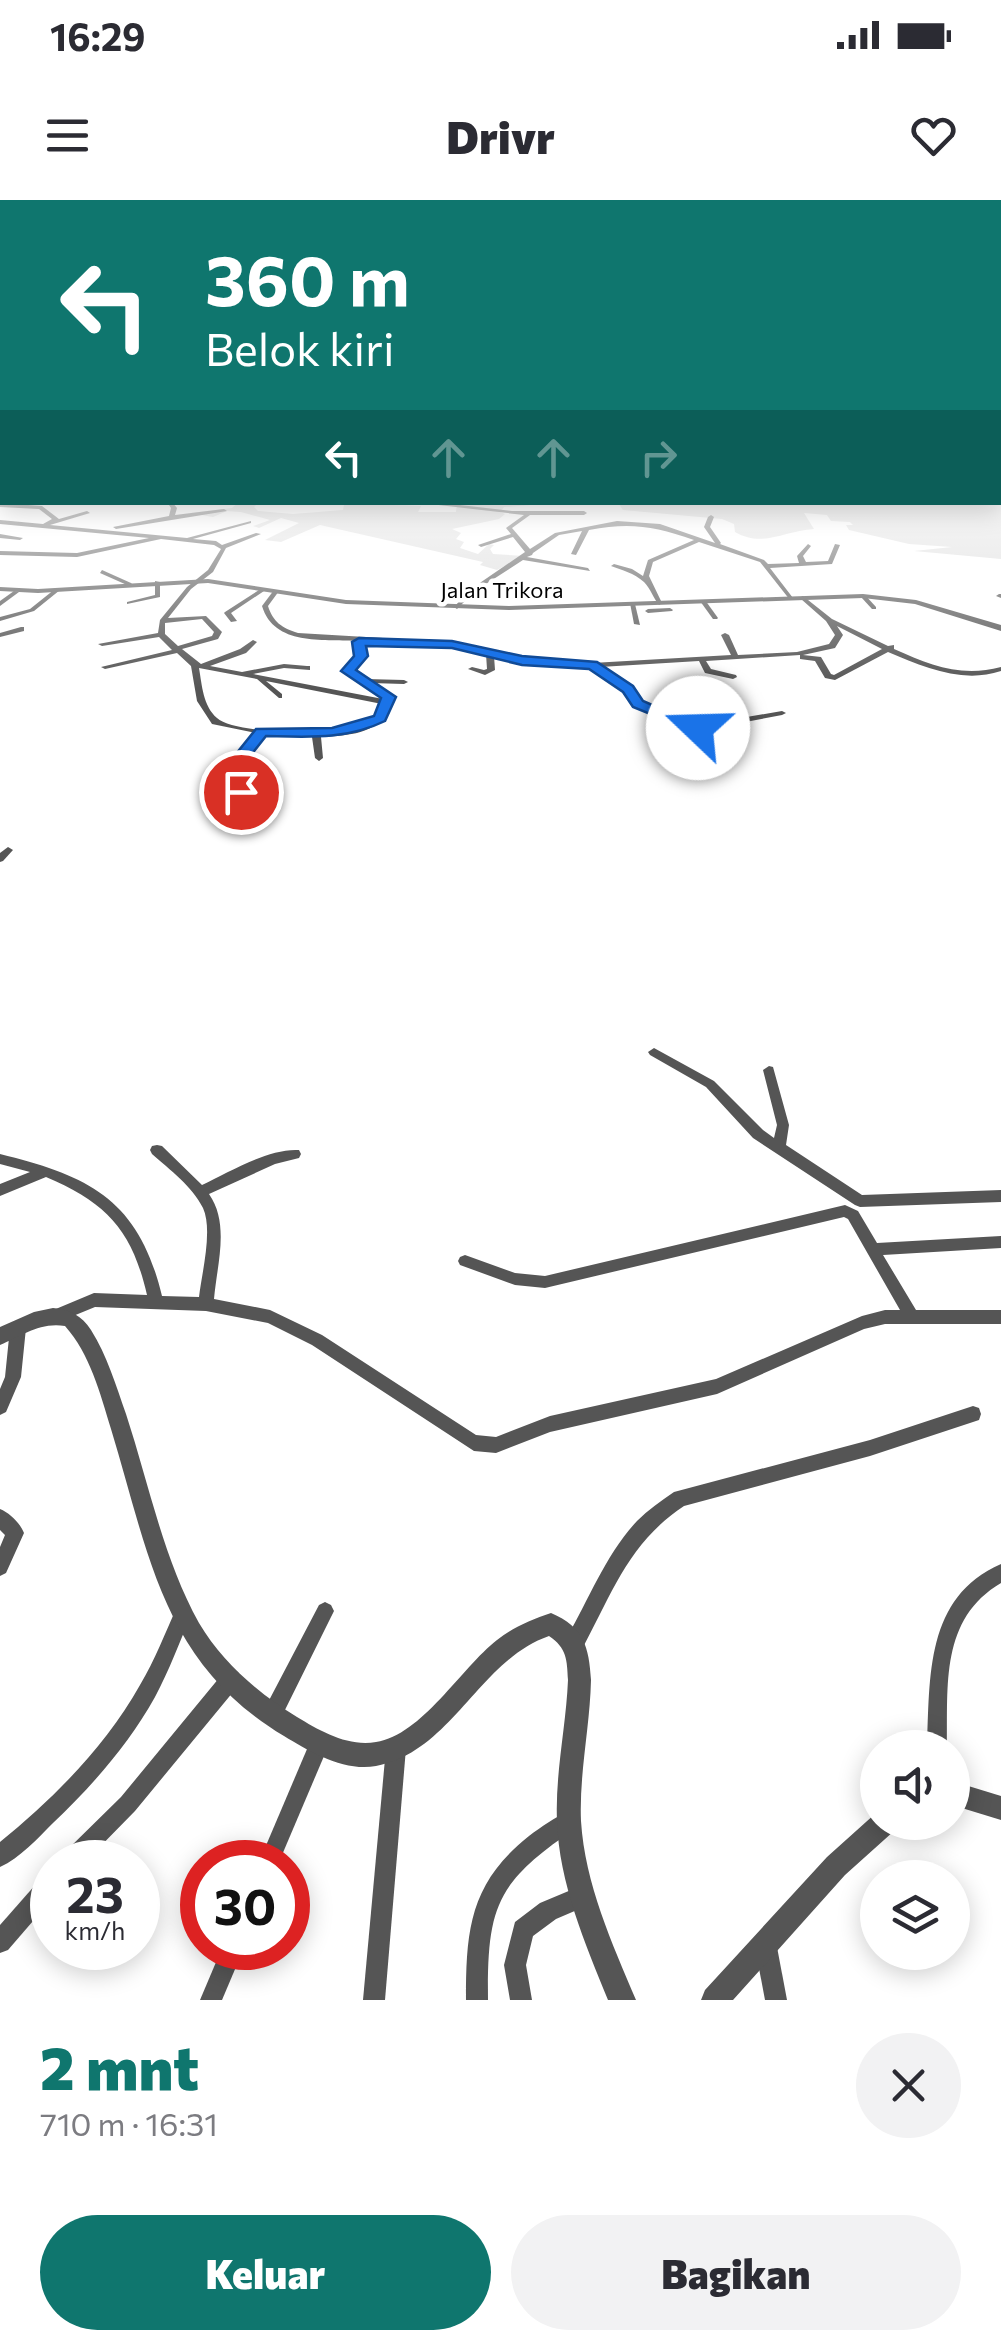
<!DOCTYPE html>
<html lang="id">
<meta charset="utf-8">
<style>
:root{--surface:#fff;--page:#f2f2f3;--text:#2b2b33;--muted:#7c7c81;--accent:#0f766e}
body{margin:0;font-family:Commissioner,sans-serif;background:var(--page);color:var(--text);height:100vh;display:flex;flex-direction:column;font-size:38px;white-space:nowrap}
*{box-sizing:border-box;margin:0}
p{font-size:32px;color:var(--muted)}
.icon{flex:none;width:55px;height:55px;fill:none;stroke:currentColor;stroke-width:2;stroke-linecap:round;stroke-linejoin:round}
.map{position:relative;height:1800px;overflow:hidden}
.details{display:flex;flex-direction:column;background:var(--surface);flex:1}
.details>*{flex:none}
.banner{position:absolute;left:0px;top:0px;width:1002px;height:305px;box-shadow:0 5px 25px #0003;background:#0f766e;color:#fff;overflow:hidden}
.buttons{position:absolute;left:860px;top:1530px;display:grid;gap:20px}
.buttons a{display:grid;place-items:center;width:110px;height:110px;border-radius:50%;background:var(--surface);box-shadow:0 5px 25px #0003;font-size:50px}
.speed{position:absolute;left:30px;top:1640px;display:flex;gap:20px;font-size:50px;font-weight:700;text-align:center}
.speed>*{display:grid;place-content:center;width:130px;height:130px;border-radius:50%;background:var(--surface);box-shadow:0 5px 25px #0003;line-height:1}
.speed small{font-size:25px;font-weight:400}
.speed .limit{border:15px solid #d22;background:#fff;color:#111}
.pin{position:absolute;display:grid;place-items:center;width:85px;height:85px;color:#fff;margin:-42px;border:5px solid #fff;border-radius:50%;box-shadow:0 2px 10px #0007}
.me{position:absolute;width:110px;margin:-55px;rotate:291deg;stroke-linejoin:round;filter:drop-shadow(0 0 8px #0008)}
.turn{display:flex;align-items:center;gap:35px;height:210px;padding:0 40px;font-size:45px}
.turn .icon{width:130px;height:130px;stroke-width:2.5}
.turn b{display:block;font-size:70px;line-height:85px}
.lanes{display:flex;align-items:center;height:95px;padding:0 40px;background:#0003;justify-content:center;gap:50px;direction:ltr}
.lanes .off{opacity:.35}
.round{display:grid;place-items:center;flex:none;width:105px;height:105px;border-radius:52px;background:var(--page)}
.summary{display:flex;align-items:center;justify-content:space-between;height:170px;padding:0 40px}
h1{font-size:60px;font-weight:800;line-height:75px;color:var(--accent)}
.cta{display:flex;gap:20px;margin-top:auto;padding:20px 40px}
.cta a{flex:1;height:115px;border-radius:60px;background:var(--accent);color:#fff;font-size:40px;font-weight:800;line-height:115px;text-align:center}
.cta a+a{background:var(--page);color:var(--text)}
.status{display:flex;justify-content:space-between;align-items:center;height:70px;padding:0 50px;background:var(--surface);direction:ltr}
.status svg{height:28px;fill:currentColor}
header{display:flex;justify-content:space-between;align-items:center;height:130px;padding:0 40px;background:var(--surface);font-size:45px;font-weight:800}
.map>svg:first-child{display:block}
.green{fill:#dcdcdc}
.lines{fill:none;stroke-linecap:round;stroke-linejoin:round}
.minor{fill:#555;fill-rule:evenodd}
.tertiary{fill:#555;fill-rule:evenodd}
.secondary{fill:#222;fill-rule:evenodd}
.route{fill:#1a73e8;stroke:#114b97;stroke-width:2.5}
.labels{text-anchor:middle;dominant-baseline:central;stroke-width:9;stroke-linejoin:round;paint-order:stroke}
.far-street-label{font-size:22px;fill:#000;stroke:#fff}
</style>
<div class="status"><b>16:29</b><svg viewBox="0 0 49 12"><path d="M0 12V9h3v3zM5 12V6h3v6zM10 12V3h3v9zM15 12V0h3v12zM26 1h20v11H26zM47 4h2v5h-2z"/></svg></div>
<header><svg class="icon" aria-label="menu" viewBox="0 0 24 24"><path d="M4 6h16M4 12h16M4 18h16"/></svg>Drivr<svg class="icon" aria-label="heart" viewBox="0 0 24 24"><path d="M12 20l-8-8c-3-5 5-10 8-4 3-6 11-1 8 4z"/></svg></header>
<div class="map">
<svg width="1001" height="1800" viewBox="0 0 1001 1800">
<rect width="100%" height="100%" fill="#fff"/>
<g class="green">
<path d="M1001 236V359L914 351 952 347 909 344 849 330 846 325H853L850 322 831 321 827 315 804 313 814 329C783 331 763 348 735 332L734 324 722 319 623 310 619 304 585 303 1000 302Z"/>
<path d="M239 302 258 303 254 307 258 311 293 314 343 310 344 305 339 303 421 306 418 312H456L457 305 526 302 531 305 504 307 500 312 505 314 499 319 452 329 461 333 456 339 464 342 460 348 478 354 489 344 494 345 490 349 493 354 524 356 497 370 480 365 483 362 320 325 281 342 265 340 299 323 281 318 259 328 253 326 270 320 241 312 227 311 213 317 190 313 232 308Z"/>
</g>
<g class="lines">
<g class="minor">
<rect x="0" y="240" width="2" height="3"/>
<path d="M0 266 2 268V272H0Z"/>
<path d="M2 285V290L0 292V286Z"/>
<path d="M167 302H172L177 308 175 315 224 309 227 311 116 329 113 327 169 316 171 308Z"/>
<path d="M413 302H434L512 311H584L587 313 584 315H530L512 328 530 349 555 333 617 321 660 324 715 343 704 327 708 317 711 315 714 317 710 327 721 343 720 344 764 360 768 364 799 363 797 356 808 344 811 346 803 356 806 362 828 361 835 344 840 345 832 364 770 368 793 398 790 400 760 362 699 342 653 362 649 376 662 403 659 405C654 399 650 388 644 382 634 373 622 370 611 366L614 364 632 369 643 376 648 360 694 340C654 326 630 322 589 330L576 355 571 354 582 331 559 335 533 353 532 355 527 357 588 368 590 371 523 360 475 391 457 409 454 407 471 389 525 352 513 337 481 347 478 345 511 334 506 328 524 315Z"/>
<path d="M0 303 42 306 59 319 87 311 90 313 50 325 187 338 251 321V323L193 339 216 341 222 345 256 333 261 334 226 348 213 372 191 389 168 418 206 416 222 432 218 439 182 449 201 464 240 449 253 440 257 442 246 453 210 466 242 472 284 464 307 466H310V470L284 468 253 474 383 499 344 471 357 457 356 441C323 439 274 446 262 406L274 390 279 391 268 406C273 422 282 428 298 433L451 442 522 458 592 463 731 455 721 435 725 433 729 435 738 455 797 452 829 444 835 435 826 421 801 399V397L803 396 832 419 888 446 894 445V449C930 465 961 478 1001 467V471C962 484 924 467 888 452L835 480 825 478 815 461 800 459V455L706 461 711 469 736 475 737 477 733 479 705 473 699 461 600 467 631 487 641 502 700 525 782 511 786 513 782 515 708 529 711 531 707 533 635 506 625 491 590 467 522 462 494 456 495 470 485 475 468 469 472 467 484 470 487 469 486 454 451 446 362 441 365 457 352 471 365 479 404 480 408 482 404 484 371 483 392 499C390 504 388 510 385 515 373 535 341 536 321 537L323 558 319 561 315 558 312 537 263 534 244 559 245 592 241 595 237 592 236 559 256 533 212 524 197 501 191 466 177 453 105 469 101 467 172 450 159 437 102 446 98 444 158 433 160 420 187 387 208 370 221 349 214 345 161 339 77 357 0 355V351L77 353 149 338 0 324V320L43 324 52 319 39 309 0 307ZM202 419 214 432 212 436 178 446 165 434V423ZM837 426 882 449 834 475 831 474 821 457 803 455 835 448 843 435ZM199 468 257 479 279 498H282V494L266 481 382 504C378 515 373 521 362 525 339 535 235 535 217 518 203 506 202 485 199 468Z"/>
<path d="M0 334 23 338 20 340 0 338Z"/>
<path d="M102 370 131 383 132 384 127 385 100 373Z"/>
<path d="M155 381 160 382V397L127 404V402L155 395Z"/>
<path d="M262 388 267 389 231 413 237 421 231 422 224 413 225 412Z"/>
<path d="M55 389 60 390 34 411 0 421V417L30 409Z"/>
<path d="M14 391 19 392 0 406V401Z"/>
<path d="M999 394H1001V398L996 396Z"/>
<path d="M861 395H865L876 407V409H872L861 397Z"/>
<path d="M701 400H705L718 418 717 419H713L700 401Z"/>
<path d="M630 403 635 404 640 425 634 424Z"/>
<path d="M670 408 673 410 672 411 648 413 645 411 648 409Z"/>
<path d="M21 427H24V431L0 437V433Z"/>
<path d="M8 647 13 650 3 661 0 662V653Z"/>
<path d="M654 848 714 881 763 930 774 938 777 925 763 870 769 866 773 867 789 925 786 945 862 995 1001 990V1002L860 1007 855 1005 753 938 706 887 650 855 648 852Z"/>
<path d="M157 945 162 946 202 985C229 972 269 948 299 950L301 954 299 958 275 964 209 994C230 1024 217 1064 214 1099L270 1110 322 1135 476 1235 496 1237 550 1216 716 1179 862 1116 885 1110H900L848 1019 844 1017 545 1088 515 1085 460 1065 458 1061 460 1057 465 1055 515 1073 545 1076 845 1005 858 1011 877 1043 1001 1036V1048L883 1055 916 1110H1001V1124H885L864 1129 717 1194 550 1232 496 1253 474 1251 312 1145 268 1123 206 1111 95 1107 56 1123 51 1121 49 1116 51 1111 94 1093 147 1095C132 1030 107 1003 46 977L0 996V984L30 972 0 964V954C90 976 139 1000 162 1096L199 1097C202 1072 213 1030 203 1008 192 986 170 970 152 954L150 950 152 946Z"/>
<path d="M18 1121 23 1123 26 1128 21 1177 6 1212 0 1215V1189L5 1177 10 1128 13 1123Z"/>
<path d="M973 1206 979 1208 981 1214 979 1220 973 1222 870 1256 684 1306C628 1343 612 1394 581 1451L574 1453 567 1451 565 1444 567 1437C589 1399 606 1354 637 1321 648 1310 661 1301 674 1292L870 1240Z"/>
<path d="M0 1309C10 1313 20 1323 24 1333L6 1373 0 1376V1347L5 1335 0 1330Z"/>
<path d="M1001 1364V1383C940 1419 948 1485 947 1548H927C930 1477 925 1397 1001 1364Z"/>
<path d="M325 1402 331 1405 334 1411 331 1417 279 1522 272 1525 265 1522 262 1515 265 1508 319 1405Z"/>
<path d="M183 1404 189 1407 192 1413C180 1441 169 1471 155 1497 129 1544 92 1586 53 1623 38 1638 20 1658 0 1667V1642C54 1598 106 1546 140 1485 155 1460 165 1433 177 1407Z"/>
<path d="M231 1469 238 1472 241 1479 238 1486 135 1611 85 1662H61L63 1654 121 1597 224 1472Z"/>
<path d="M320 1532 327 1535 330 1542 279 1662H259L313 1535Z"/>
<path d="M396 1538 403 1541 406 1548 385 1800H363L386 1548 389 1541Z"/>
<path d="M569 1611 576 1614 579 1621 576 1628C497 1682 487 1705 488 1800H466C466 1729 470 1683 529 1636 541 1627 555 1617 569 1611Z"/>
<path d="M52 1672V1699L8 1750 0 1753V1725L44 1675Z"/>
<path d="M583 1685 591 1688 594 1696 591 1704 556 1719 533 1736 526 1765 532 1800H510L504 1765 515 1722 540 1703Z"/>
<path d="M766 1736 774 1739 777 1747 787 1800H765L755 1747 758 1739Z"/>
<path d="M222 1748H244L222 1800H200Z"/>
</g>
<g class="tertiary">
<path d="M208 379 346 400 509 406 863 394 916 400 1001 425V431L915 404 863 398 509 410 346 404 208 383 38 393 0 391V387L38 389Z"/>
<path d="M53 1108C70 1109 82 1116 91 1130 107 1155 116 1186 126 1214 149 1284 163 1358 199 1423 222 1462 259 1494 297 1517 320 1531 348 1547 376 1542 422 1535 461 1468 497 1440 513 1427 531 1420 551 1413 584 1427 589 1447 591 1480 590 1527 579 1574 581 1621 585 1684 612 1743 636 1800H608C585 1743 559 1683 557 1621 555 1574 566 1527 568 1480 567 1460 567 1448 549 1436 479 1460 452 1552 376 1566 345 1572 310 1552 284 1536 162 1463 149 1353 111 1229 100 1193 90 1154 65 1126 39 1122 22 1136 0 1145V1127L34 1112Z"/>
<path d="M952 1581 1001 1596V1620L952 1605Z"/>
<path d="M876 1613 878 1622H897L894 1631 845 1675 733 1800H701L705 1790 827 1657Z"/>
</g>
<rect class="secondary" x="0" y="248" width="2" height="5"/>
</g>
<linearGradient id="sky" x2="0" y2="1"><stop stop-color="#8cadcc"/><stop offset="0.48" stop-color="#fff"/><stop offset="1" stop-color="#fff" stop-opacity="0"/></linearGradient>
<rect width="1001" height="488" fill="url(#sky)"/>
<path class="route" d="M359 438 452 441 522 456 597 462 633 486 643 501 705 528 692 531 633 507 623 492 589 469 522 465 452 448 366 446 368 456 356 470 396 497 385 521C346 540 308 537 266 536L248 559 249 592 235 595 232 559 256 529 332 528 374 516 381 498 341 471 354 456 352 442Z"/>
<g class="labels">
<g class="far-street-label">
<text x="502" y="389">Jalan Trikora</text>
</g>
</g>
</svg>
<div class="buttons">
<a><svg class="icon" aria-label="sound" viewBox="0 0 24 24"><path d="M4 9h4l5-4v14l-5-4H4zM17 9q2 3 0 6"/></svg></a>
<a><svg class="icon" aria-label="layers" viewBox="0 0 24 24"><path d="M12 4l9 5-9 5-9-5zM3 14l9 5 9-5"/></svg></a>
</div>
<div class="speed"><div>23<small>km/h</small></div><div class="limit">30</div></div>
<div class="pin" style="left:241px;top:592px;background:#d93025"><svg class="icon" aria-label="arrive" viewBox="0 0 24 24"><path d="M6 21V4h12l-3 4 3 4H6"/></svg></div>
<svg class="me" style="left:698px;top:528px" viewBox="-20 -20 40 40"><circle r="19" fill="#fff"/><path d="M0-13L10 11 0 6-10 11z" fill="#1a73e8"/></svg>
<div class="banner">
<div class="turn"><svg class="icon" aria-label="left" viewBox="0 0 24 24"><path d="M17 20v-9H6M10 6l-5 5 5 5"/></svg><div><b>360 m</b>Belok kiri</div></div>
<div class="lanes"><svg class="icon" aria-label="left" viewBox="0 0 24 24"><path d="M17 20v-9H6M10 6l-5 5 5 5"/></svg><svg class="icon off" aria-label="ahead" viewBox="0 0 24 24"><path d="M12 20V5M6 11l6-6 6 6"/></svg><svg class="icon off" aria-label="ahead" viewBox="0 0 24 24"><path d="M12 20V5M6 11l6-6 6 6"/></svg><svg class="icon off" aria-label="right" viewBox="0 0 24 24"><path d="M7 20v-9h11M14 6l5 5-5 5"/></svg></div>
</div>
</div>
<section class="details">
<div class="summary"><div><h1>2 mnt</h1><p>710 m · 16:31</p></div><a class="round"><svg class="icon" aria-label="close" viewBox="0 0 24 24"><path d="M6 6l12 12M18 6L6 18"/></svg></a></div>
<div class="cta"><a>Keluar</a><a>Bagikan</a></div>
</section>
